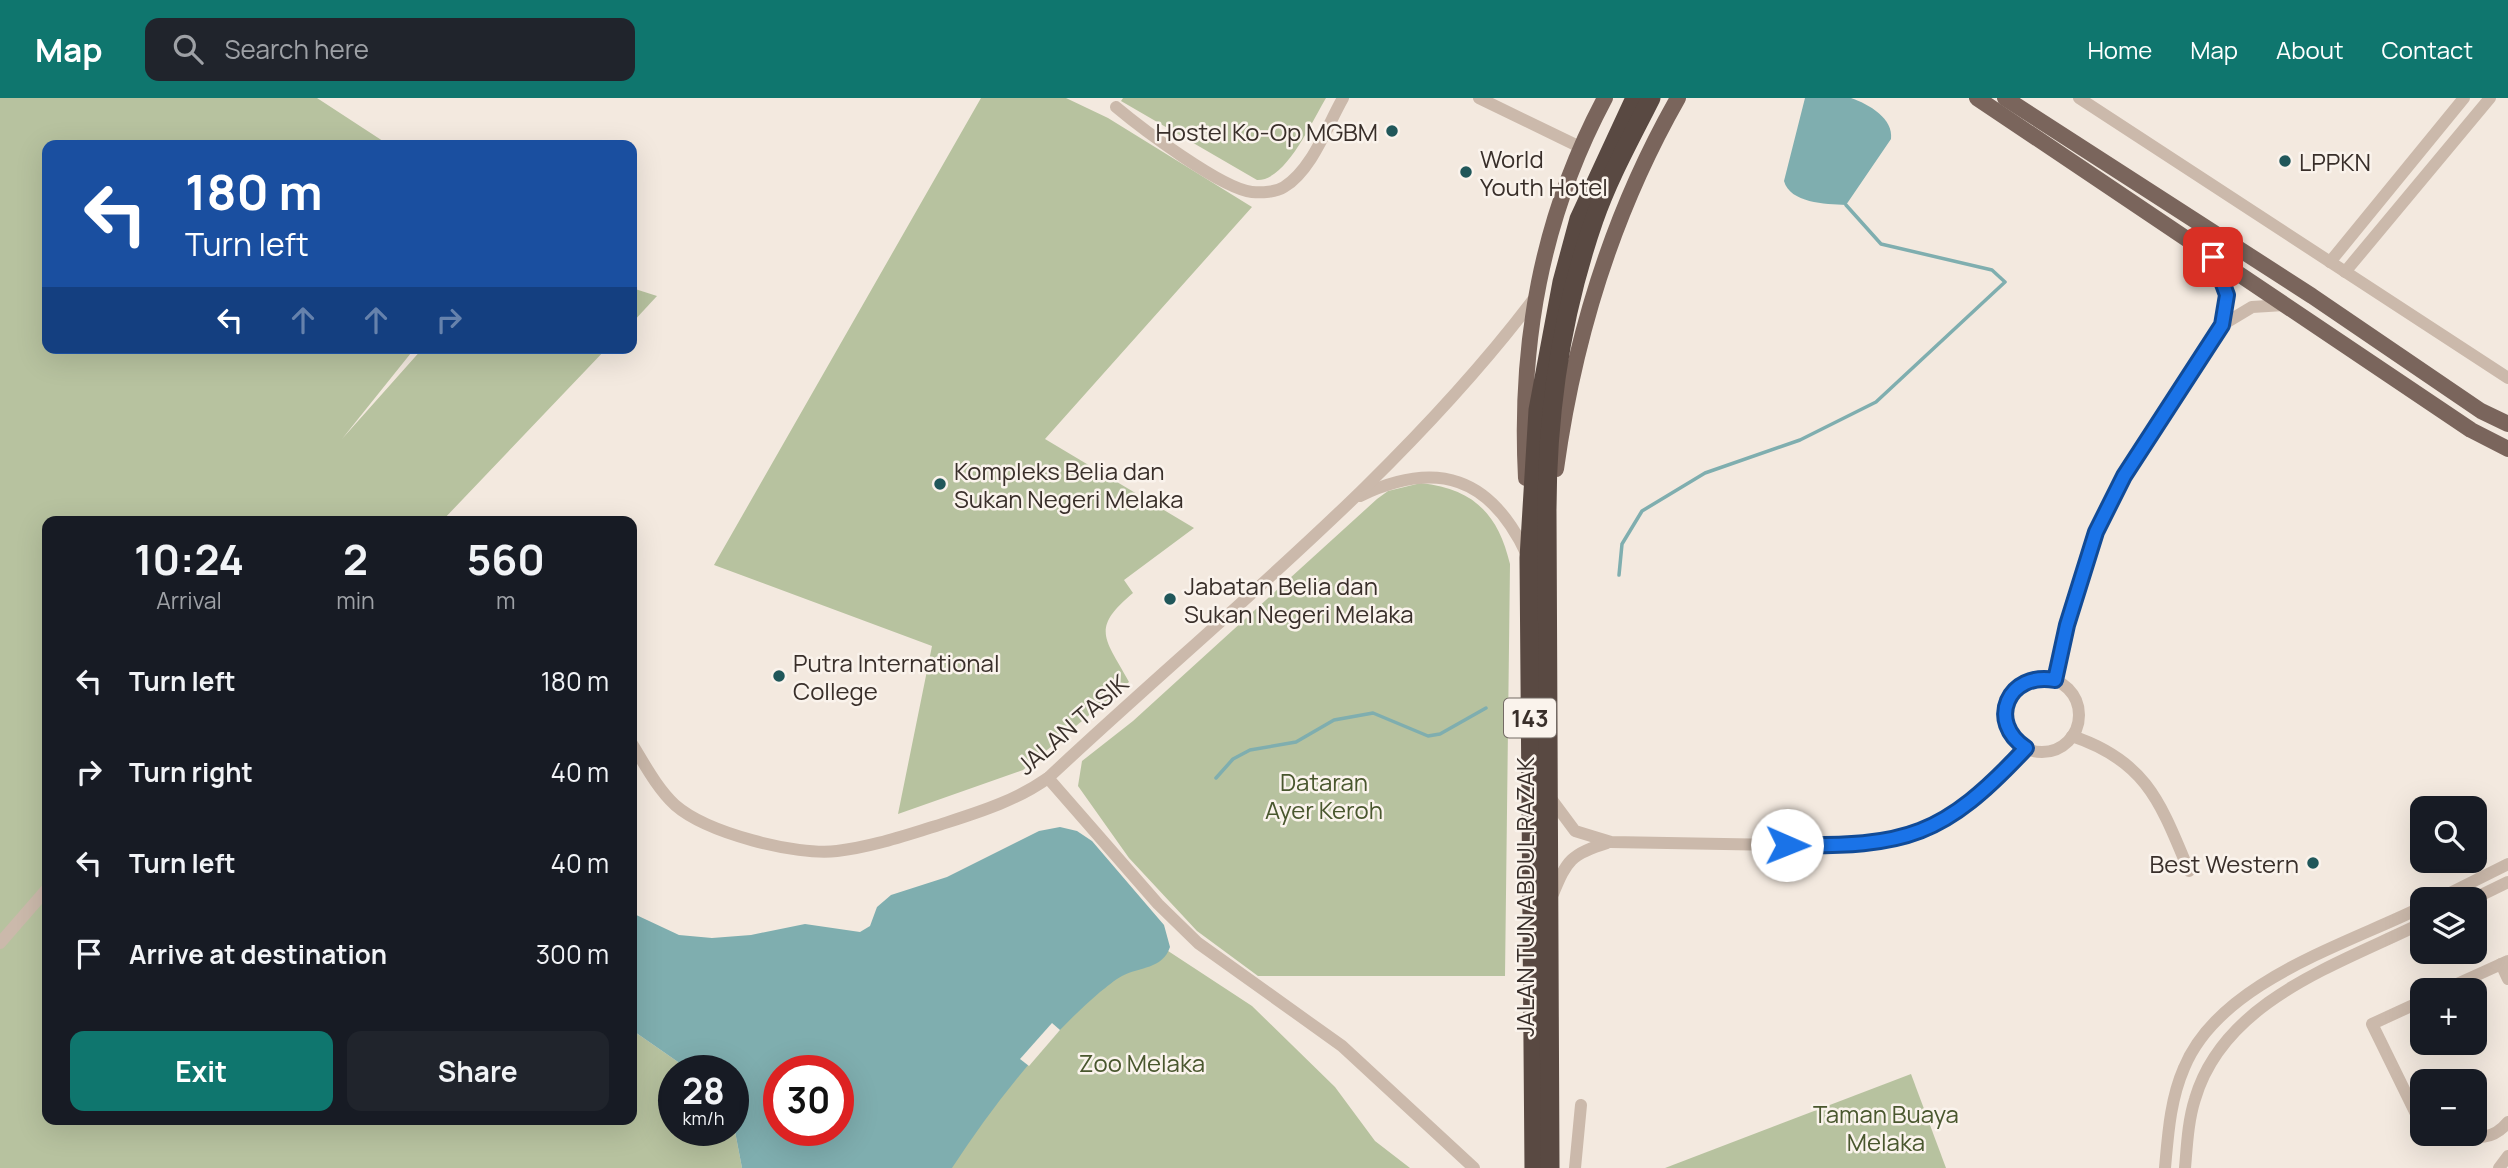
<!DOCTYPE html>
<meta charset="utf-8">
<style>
:root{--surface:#171b24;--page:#20242c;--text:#f1f3f6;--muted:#9ea1a6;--accent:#0f766e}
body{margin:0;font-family:Manrope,sans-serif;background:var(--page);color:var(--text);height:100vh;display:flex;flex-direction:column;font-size:26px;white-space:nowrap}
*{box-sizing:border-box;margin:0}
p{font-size:23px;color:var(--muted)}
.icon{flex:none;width:38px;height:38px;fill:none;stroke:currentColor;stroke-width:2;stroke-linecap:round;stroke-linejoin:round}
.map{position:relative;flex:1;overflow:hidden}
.drawer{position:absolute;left:42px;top:418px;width:595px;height:609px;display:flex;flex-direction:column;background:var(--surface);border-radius:14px;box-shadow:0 7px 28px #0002}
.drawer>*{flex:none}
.guide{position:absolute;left:42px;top:42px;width:595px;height:214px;border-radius:14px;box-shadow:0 7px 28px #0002;background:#1a4fa0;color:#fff;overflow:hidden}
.controls{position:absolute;left:2410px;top:698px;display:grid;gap:14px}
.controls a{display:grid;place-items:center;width:77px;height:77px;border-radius:14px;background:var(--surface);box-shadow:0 7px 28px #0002;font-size:35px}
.speed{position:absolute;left:658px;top:957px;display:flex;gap:14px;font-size:35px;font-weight:700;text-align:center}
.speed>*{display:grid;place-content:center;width:91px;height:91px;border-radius:50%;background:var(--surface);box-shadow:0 7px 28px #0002;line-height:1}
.speed small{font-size:18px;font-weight:400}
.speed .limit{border:10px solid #d22;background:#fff;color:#111}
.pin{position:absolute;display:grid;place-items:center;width:60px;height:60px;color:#fff;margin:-30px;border-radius:14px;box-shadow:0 4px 10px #0006}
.me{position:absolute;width:77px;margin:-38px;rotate:91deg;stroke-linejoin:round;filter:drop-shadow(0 0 5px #0008)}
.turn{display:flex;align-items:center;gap:24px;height:147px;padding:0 28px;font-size:32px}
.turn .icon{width:91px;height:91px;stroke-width:2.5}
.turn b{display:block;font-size:49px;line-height:60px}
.lanes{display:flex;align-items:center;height:66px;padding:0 28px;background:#0003;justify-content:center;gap:35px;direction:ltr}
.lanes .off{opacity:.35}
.eta{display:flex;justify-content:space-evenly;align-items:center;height:119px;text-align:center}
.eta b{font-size:42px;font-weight:700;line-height:49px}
.primary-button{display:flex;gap:14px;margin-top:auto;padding:14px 28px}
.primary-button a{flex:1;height:80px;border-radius:14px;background:var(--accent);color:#fff;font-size:28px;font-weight:700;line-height:80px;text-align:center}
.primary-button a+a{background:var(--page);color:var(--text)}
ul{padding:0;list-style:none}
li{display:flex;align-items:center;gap:21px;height:91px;padding:0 28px}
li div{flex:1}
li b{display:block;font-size:26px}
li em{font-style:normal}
header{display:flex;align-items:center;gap:42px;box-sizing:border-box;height:98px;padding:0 35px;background:var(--accent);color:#fff}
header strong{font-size:33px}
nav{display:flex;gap:38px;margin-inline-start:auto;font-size:24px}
.search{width:490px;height:63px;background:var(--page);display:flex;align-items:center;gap:18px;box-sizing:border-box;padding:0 24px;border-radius:14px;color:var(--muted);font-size:26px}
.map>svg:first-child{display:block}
.green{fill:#b7c29f}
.water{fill:#7faeaf;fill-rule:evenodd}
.pier{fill:#f3e9df}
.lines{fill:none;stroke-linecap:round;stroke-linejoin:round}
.stream{stroke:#7faeaf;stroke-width:3.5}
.minor{stroke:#cbb9ab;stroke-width:12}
.major{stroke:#7a655c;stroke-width:16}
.highway{stroke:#594942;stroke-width:19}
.route-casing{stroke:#114b97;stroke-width:18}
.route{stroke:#1a73e8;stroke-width:12}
.poi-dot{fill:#20575a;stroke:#faf3ec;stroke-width:2.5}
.labels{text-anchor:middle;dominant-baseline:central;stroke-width:5;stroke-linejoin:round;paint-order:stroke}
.shield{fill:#faf3ec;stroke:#736a64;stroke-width:2}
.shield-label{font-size:23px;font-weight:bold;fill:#392f2a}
.poi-label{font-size:24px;fill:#392f2a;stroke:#faf3ec;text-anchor:start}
.street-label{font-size:24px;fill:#392f2a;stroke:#faf3ec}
.park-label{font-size:24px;fill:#49572e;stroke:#faf3ec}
</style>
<header>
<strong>Map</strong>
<div class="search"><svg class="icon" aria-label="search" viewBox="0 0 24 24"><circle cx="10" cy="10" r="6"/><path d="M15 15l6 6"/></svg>Search here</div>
<nav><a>Home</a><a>Map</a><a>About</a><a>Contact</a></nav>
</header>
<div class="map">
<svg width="2508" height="1070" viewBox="0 0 2508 1070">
<rect width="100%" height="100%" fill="#f3e9df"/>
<g class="green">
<path d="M0 0H317L389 47H47V250H415L342 341 423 250H607L442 423 47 424V1022H632V932L691 973H674V1032H733V1023L742 1070H0Z"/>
<path d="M981 0H1066L1108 20 1252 109 1045 341 1194 430 1124 482 1133 495C1090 531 1105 540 1129 584L1023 672 898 716 932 548 714 467Z"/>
<path d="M1123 0H1326C1312 23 1286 83 1257 82L1121 3Z"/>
<path d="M632 190 657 198 632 225Z"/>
<path d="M1421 385C1474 391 1498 416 1510 466L1505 878H1258L1197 833 1129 760 1078 688 1082 663 1133 623 1377 401 1388 393Z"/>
<path d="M1130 828 1252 908 1335 989 1375 1043 1410 1070H870Z"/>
<path d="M1911 976 1946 1070H1665Z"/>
</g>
<g class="water">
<path d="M1805 0C1819 0 1838 0 1851 0 1869 6 1894 21 1891 41L1846 107C1825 106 1790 105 1784 83Z"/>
<path d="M1060 729 1077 733 1092 743 1164 827 1170 849C1163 871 1139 869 1122 878 1114 882 1107 889 1100 894 1042 944 994 1006 952 1070H742L733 1023V973H691L632 932V815L679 837 712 840 751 837 805 826 860 834 870 828 877 809 891 797 947 779 1039 733ZM779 973H838V1032H779Z"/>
</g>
<path class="pier" d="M1052 925 1060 932 1029 968 1020 961Z"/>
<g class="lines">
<g class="stream">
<path d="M1619 477 1622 446 1642 413 1705 375 1800 342 1876 304 2005 184 1992 172 1881 146 1846 107"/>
<path d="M1216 680 1233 661 1250 652 1296 644 1334 622 1373 615 1428 638 1440 636 1486 610"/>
</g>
<g class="minor">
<path d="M1479 0 1582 50"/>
<path d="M2079 0 2508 280"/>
<path d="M1116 9C1141 30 1222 91 1252 94 1262 95 1276 94 1284 89 1312 72 1327 28 1343 0"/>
<path d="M2330 164 2464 0"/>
<path d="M2345 174 2490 0"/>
<path d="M2222 227 2252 209 2284 207"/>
<path d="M1360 398C1437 361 1491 379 1527 457"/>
<circle cx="2042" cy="617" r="37"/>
<path d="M2055 582C2066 532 2076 480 2097 433 2129 360 2179 294 2222 227L2227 197 2213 159"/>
<path d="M2072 638C2147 663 2161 706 2189 773"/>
<path d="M632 646C645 667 657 690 675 707 707 735 796 758 837 753 871 749 903 738 936 728 976 715 1014 704 1048 680 1212 526 1397 381 1533 202"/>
<path d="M1048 680 1158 806 1198 845 1342 948 1474 1070"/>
<path d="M1552 702 1575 733 1611 744 1837 748 1889 743 1933 728 1961 712 1987 693 2026 650"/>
<path d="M1553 796C1567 762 1571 756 1607 745"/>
<path d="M2436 802 2508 766"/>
<path d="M2471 802 2508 784"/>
<path d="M0 845 47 791"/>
<path d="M2501 866 2508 881"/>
<path d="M2444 892 2508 863"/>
<path d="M2422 903 2372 926 2422 1028"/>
<path d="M2449 1036C2472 1039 2491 1045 2508 1024"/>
<path d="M1575 1070 1581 1007"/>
<path d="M2165 1070C2168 1037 2170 1002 2184 970 2219 884 2345 847 2422 809"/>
<path d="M2185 1070C2187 1047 2188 1023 2195 1001 2224 902 2339 866 2422 825"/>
<path d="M2499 1070 2508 1058"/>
</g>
<g class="major">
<path d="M1977 0 2471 332 2508 351"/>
<path d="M2005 0 2312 198 2481 313 2508 326"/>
<path d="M1556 371C1574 241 1613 114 1678 0"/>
<path d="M1526 380C1519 246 1541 120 1605 0"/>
</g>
<g class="highway">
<path d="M1534 1070 1529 460 1538 312 1562 184 1579 121 1635 0"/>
<path d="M1550 1070 1547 413C1547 315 1562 214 1594 122 1609 79 1631 40 1651 0"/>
</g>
</g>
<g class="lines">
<defs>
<path id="route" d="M1787 747C1907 749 1943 739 2026 650 1986 624 2008 573 2055 582L2067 527 2096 434 2124 378 2222 227 2227 197 2213 159"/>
</defs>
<use href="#route" class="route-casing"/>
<use href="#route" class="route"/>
</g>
<g class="poi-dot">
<circle cx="1392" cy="33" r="7"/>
<circle cx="2285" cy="63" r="7"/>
<circle cx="1466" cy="74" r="7"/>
<circle cx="940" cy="386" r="7"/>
<circle cx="1170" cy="501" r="7"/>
<circle cx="779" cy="578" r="7"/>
<circle cx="2313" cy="765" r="7"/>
</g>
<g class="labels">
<rect class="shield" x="1504" y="600.5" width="52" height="39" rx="5"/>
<g class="shield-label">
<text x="1530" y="620">143</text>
</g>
<g class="poi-label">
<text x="1378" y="33" text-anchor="end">Hostel Ko-Op MGBM</text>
<text x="1480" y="60">World<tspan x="1480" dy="28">Youth Hotel</tspan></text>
<text x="2299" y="63">LPPKN</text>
<text x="954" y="372">Kompleks Belia dan<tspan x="954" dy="28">Sukan Negeri Melaka</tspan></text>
<text x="1184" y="487">Jabatan Belia dan<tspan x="1184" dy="28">Sukan Negeri Melaka</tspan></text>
<text x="793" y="564">Putra International<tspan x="793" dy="28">College</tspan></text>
<text x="2299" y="765" text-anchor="end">Best Western</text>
</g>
<g class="street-label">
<text transform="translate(1072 626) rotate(-41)">JALAN TASIK</text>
<text transform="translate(1524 799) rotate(-90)">JALAN TUN ABDUL RAZAK</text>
</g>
<g class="park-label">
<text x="1324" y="683">Dataran<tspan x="1324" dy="28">Ayer Keroh</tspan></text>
<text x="1142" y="964">Zoo Melaka</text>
<text x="1886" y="1015">Taman Buaya<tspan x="1886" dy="28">Melaka</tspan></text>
</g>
</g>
</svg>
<div class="controls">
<a><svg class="icon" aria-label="search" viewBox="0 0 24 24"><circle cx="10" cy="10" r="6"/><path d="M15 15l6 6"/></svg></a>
<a><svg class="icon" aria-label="layers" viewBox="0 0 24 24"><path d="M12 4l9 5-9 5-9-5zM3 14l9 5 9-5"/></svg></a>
<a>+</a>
<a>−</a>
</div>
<div class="speed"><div>28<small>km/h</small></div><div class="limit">30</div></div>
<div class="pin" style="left:2213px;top:159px;background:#d93025"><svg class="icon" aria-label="arrive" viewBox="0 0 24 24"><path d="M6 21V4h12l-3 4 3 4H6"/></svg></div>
<svg class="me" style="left:1787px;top:747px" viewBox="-20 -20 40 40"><circle r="19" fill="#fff"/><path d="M0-13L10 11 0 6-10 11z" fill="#1a73e8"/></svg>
<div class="guide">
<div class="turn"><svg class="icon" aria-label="left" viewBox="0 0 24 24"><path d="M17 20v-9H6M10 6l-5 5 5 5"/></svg><div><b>180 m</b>Turn left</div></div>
<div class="lanes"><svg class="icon" aria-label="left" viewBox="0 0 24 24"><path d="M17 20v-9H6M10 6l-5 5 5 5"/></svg><svg class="icon off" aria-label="ahead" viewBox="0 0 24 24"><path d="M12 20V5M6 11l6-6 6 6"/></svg><svg class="icon off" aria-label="ahead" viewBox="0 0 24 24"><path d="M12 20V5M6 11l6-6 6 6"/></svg><svg class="icon off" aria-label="right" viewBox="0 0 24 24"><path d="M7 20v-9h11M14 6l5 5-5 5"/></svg></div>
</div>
<section class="drawer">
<div class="eta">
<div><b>10:24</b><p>Arrival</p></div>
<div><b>2</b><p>min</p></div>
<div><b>560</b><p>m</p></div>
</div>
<ul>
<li><svg class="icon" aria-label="left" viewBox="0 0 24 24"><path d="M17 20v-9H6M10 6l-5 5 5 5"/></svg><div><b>Turn left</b></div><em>180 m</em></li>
<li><svg class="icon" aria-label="right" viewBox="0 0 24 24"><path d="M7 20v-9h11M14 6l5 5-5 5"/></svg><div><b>Turn right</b></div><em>40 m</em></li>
<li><svg class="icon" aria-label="left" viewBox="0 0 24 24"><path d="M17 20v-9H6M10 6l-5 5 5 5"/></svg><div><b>Turn left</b></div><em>40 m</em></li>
<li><svg class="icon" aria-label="arrive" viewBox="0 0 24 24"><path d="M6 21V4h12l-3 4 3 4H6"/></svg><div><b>Arrive at destination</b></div><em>300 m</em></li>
</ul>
<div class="primary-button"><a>Exit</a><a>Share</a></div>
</section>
</div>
